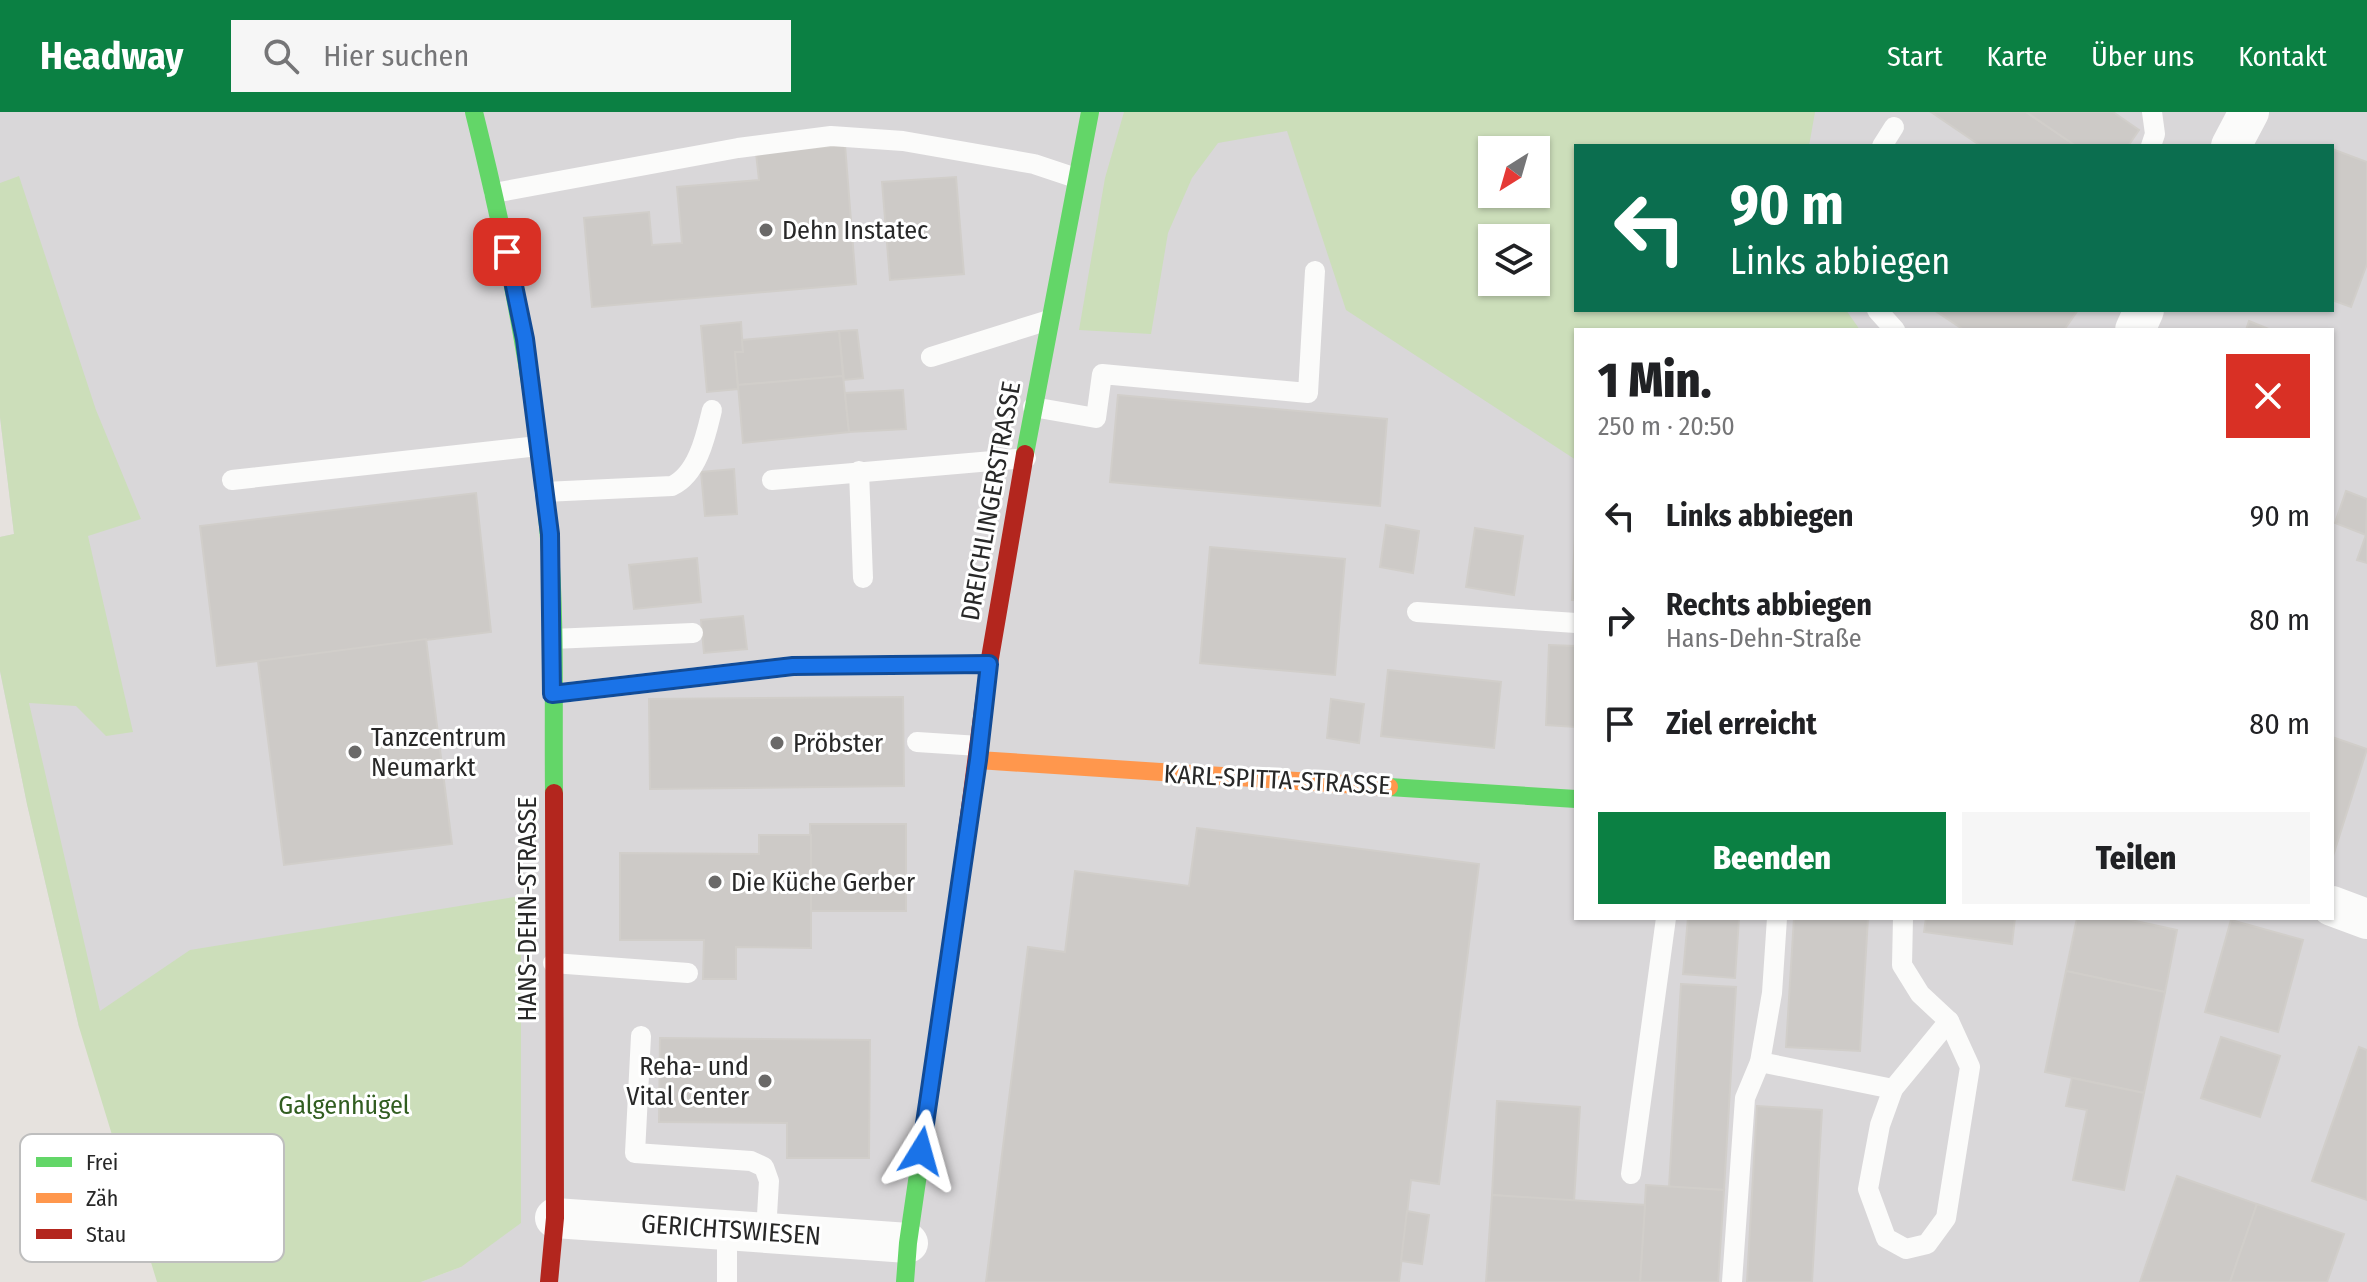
<!DOCTYPE html>
<html lang="de">
<meta charset="utf-8">
<style>
:root{--surface:#fff;--page:#f6f6f6;--text:#202124;--muted:#757577;--accent:#0b8043}
body{margin:0;font-family:"Fira Sans Condensed",sans-serif;background:var(--page);color:var(--text);height:100vh;display:flex;flex-direction:column;font-size:30px;white-space:nowrap}
*{box-sizing:border-box;margin:0}
p{font-size:26px;color:var(--muted)}
.icon{flex:none;width:44px;height:44px;fill:none;stroke:currentColor;stroke-width:2;stroke-linecap:round;stroke-linejoin:round}
.map{position:relative;flex:1;overflow:hidden}
.details{position:absolute;left:1574px;top:216px;width:760px;height:592px;display:flex;flex-direction:column;background:var(--surface);border-radius:0px;box-shadow:0 2px 6px #0004}
.details>*{flex:none}
.guide{position:absolute;left:1574px;top:32px;width:760px;height:168px;border-radius:0px;box-shadow:0 2px 6px #0004;background:#0b6e4f;color:#fff;overflow:hidden}
.needle{width:52px;rotate:217deg}
.fabs{position:absolute;left:1478px;top:24px;display:grid;gap:16px}
.fabs a{display:grid;place-items:center;width:72px;height:72px;border-radius:0px;background:var(--surface);box-shadow:0 2px 6px #0004;font-size:40px}
.pin{position:absolute;display:grid;place-items:center;width:68px;height:68px;color:#fff;margin:-34px;border-radius:16px;box-shadow:0 4px 12px #0006}
.me{position:absolute;width:88px;margin:-44px;rotate:8deg;stroke-linejoin:round;filter:drop-shadow(0 0 6px #0008)}
.turn{display:flex;align-items:center;gap:28px;height:168px;padding:0 24px;font-size:36px}
.turn .icon{width:104px;height:104px;stroke-width:2.5}
.turn b{display:block;font-size:56px;line-height:68px}
.round{display:grid;place-items:center;flex:none;width:84px;height:84px;border-radius:0px;background:var(--page)}
.headline{display:flex;align-items:center;justify-content:space-between;height:136px;padding:0 24px}
h1{font-size:48px;font-weight:800;line-height:60px}
.cta{display:flex;gap:16px;margin-top:auto;padding:16px 24px}
.cta a{flex:1;height:92px;border-radius:0px;background:var(--accent);color:#fff;font-size:32px;font-weight:800;line-height:92px;text-align:center}
.cta a+a{background:var(--page);color:var(--text)}
ul{padding:0;list-style:none}
li{display:flex;align-items:center;gap:24px;height:104px;padding:0 24px}
li div{flex:1}
li b{display:block;font-size:30px}
li em{font-style:normal}
header{display:flex;align-items:center;gap:48px;box-sizing:border-box;height:112px;padding:0 40px;background:var(--accent);color:#fff}
header strong{font-size:38px}
nav{display:flex;gap:44px;margin-inline-start:auto;font-size:28px}
.search{width:560px;height:72px;background:var(--page);display:flex;align-items:center;gap:20px;box-sizing:border-box;padding:0 28px;border-radius:0px;color:var(--muted);font-size:30px}
.map>svg:first-child{display:block}
.industrial{fill:#d9d7d9;fill-rule:evenodd}
.green{fill:#ccdeba;fill-rule:evenodd}
.building{fill:#cdcac7;stroke:#d1ceca;stroke-width:2}
.lines{fill:none;stroke-linecap:round;stroke-linejoin:round}
.lane{stroke:#fbfbfa;stroke-width:20}
.street{stroke:#fbfbfa;stroke-width:40}
.fast{stroke:#63d668;stroke-width:18}
.slow{stroke:#ff974d;stroke-width:18}
.jam{stroke:#b3261e;stroke-width:18}
.route-casing{stroke:#114b97;stroke-width:20}
.route{stroke:#1a73e8;stroke-width:14}
.poi-dot{fill:#6a6968;stroke:#fff;stroke-width:3}
.labels{text-anchor:middle;dominant-baseline:central;stroke-width:6;stroke-linejoin:round;paint-order:stroke}
.poi-label{font-size:26px;fill:#282828;stroke:#fff;text-anchor:start}
.street-label{font-size:26px;fill:#282828;stroke:#fff}
.park-label{font-size:26px;fill:#315d20;stroke:#fff}
.key{fill:#fff;stroke:#bebebe;stroke-width:2}
.key-label{font-size:22px;fill:#282828}
</style>
<header>
<strong>Headway</strong>
<div class="search"><svg class="icon" aria-label="search" viewBox="0 0 24 24"><circle cx="10" cy="10" r="6"/><path d="M15 15l6 6"/></svg>Hier suchen</div>
<nav><a>Start</a><a>Karte</a><a>Über uns</a><a>Kontakt</a></nav>
</header>
<div class="map">
<svg width="2367" height="1170" viewBox="0 0 2367 1170">
<rect width="100%" height="100%" fill="#e6e2de"/>
<path class="industrial" d="M0 0H2367V1170H421L461 1155 79 915 27 692 0 559V425L14 422 0 305ZM1576 34H2332V198H1576ZM1492 38H1536V82H1492ZM1492 126H1536V170H1492ZM1576 218H2332V806H1576Z"/>
<g class="green">
<path d="M1124 0H1815L1809 34H1576V198H1846L1860 218H1576V348L1346 198 1287 19 1218 31 1192 66 1168 121 1151 222 1079 218 1105 66ZM1492 38H1536V82H1492ZM1492 126H1536V170H1492Z"/>
<path d="M19 64 96 298 141 407 88 424 133 620 106 624 76 594 29 591 100 899 190 838 521 784V1111L461 1155 421 1170H157L79 915 27 692 0 559V425L14 422 0 305V71Z"/>
</g>
<g class="building">
<path d="M1931 0H2026L2076 34H1981Z"/>
<path d="M2026 0H2113L2139 18 2128 34H2076Z"/>
<path d="M845 33 856 172 592 195 584 106 649 100 652 133 682 131 677 75 759 68 756 41Z"/>
<path d="M2332 37 2367 50V152L2351 195 2332 188Z"/>
<path d="M956 65 964 162 890 168 882 70Z"/>
<path d="M1934 198H2078L2064 218H1964Z"/>
<path d="M2249 209 2271 218H2246Z"/>
<path d="M741 210 743 240H735L738 277 707 280 701 214Z"/>
<path d="M857 218 863 266 844 268 839 219Z"/>
<path d="M839 219 843 264 738 273 735 240H743L742 228Z"/>
<path d="M843 264 849 320 743 331 738 273Z"/>
<path d="M903 278 906 317 849 320 845 281Z"/>
<path d="M1118 283 1387 307 1380 394 1110 370Z"/>
<path d="M734 357 737 402 705 404 701 360Z"/>
<path d="M2346 379 2367 387 2366 423 2335 411Z"/>
<path d="M476 381 491 520 217 554 200 414Z"/>
<path d="M1576 398V488H1572Z"/>
<path d="M1386 413 1419 419 1413 461 1380 455Z"/>
<path d="M1475 416 1523 424 1514 483 1466 475Z"/>
<path d="M2367 420V451L2357 448Z"/>
<path d="M1210 435 1345 447 1335 563 1200 551Z"/>
<path d="M697 446 701 490 634 497 629 453Z"/>
<path d="M743 504 747 537 704 541 701 508Z"/>
<path d="M426 527 452 732 284 753 258 549Z"/>
<path d="M1549 533 1576 534V615L1546 613Z"/>
<path d="M1388 558 1501 570 1494 636 1381 624Z"/>
<path d="M903 585 904 674 650 677 649 587Z"/>
<path d="M1331 587 1364 592 1359 631 1327 626Z"/>
<path d="M2332 625 2367 637 2333 744H2332Z"/>
<path d="M810 712H906V799H811Z"/>
<path d="M1197 716 1479 752 1439 1072 1411 1068 1399 1170H986L1028 835 1065 840 1075 759 1189 774Z"/>
<path d="M759 723H811V836L736 835V867H703L704 828H620V741L759 742Z"/>
<path d="M1688 806H1739L1735 866 1683 862Z"/>
<path d="M1794 806H1868L1860 939 1786 935Z"/>
<path d="M1926 806H2015L2012 832 1924 820Z"/>
<path d="M2077 806H2122L2177 818 2165 880 2066 859Z"/>
<path d="M2231 808 2303 828 2278 920 2205 900Z"/>
<path d="M2066 859 2165 880 2144 981 2045 960Z"/>
<path d="M1681 872 1736 875 1724 1078 1669 1075Z"/>
<path d="M2221 925 2280 944 2260 1005 2201 986Z"/>
<path d="M660 926 870 928 869 1046H787V1011L659 1010Z"/>
<path d="M2359 935 2367 938V1088L2312 1069Z"/>
<path d="M2072 966 2144 981 2124 1078 2073 1068 2087 998 2066 994Z"/>
<path d="M1497 989 1580 995 1574 1089 1492 1083Z"/>
<path d="M1757 994 1822 998 1812 1170H1747Z"/>
<path d="M2177 1064 2257 1092 2230 1170H2140Z"/>
<path d="M1646 1073 1724 1078 1718 1170H1640Z"/>
<path d="M1492 1083 1645 1093 1640 1170H1486Z"/>
<path d="M2257 1092 2344 1122 2327 1170H2230Z"/>
<path d="M1407 1099 1429 1103 1422 1152 1401 1149Z"/>
</g>
<g class="lines">
<g class="lane">
<path d="M1882 34 1894 15"/>
<path d="M2151 34 2155 22 2152 0"/>
<path d="M494 81 738 36 831 24 903 29 1034 52 1076 66"/>
<path d="M1877 198 1895 218"/>
<path d="M931 245 1049 208"/>
<path d="M1033 295 1096 306 1102 262 1308 281 1315 159"/>
<path d="M859 359 863 466"/>
<path d="M232 368 538 334"/>
<path d="M772 368 1026 346"/>
<path d="M544 380 672 374C698 362 706 323 712 298"/>
<path d="M1417 500 1576 511"/>
<path d="M552 527 693 521"/>
<path d="M552 582 793 554 989 552"/>
<path d="M917 630 979 634"/>
<path d="M553 851 688 861"/>
<path d="M641 924 635 1041 751 1049 764 1055 769 1069 766 1120"/>
<path d="M1760 950 1893 977 1880 1013 1868 1077 1886 1126 1906 1137 1927 1132 1946 1106 1970 955 1949 909 1920 882 1902 853 1903 806"/>
<path d="M1893 977 1949 909"/>
<path d="M1631 1062 1666 806"/>
<path d="M727 1170V1118"/>
<path d="M1732 1170 1745 986 1760 950 1772 881 1777 806"/>
</g>
<g class="street">
<path d="M2231 34 2249 0"/>
<path d="M2135 218 2144 198"/>
<path d="M2332 794 2367 807"/>
<path d="M555 1106 908 1131"/>
</g>
<g class="fast">
<path d="M474 0C509 140 537 281 549 426 556 510 553 596 554 681"/>
<path d="M1025 342 1090 0"/>
<path d="M1389 675 1576 687"/>
<path d="M905 1170 908 1131 959 780"/>
</g>
<path class="slow" d="M978 648 1389 675"/>
<g class="jam">
<path d="M959 780 989 552 1025 342"/>
<path d="M549 1170 555 1106 554 681"/>
</g>
</g>
<g class="lines">
<defs>
<path id="route" d="M507 140 525 227 550 422 552 582 793 554 989 552 978 648 921 1039"/>
</defs>
<use href="#route" class="route-casing"/>
<use href="#route" class="route"/>
</g>
<g class="poi-dot">
<circle cx="766" cy="118" r="8"/>
<circle cx="777" cy="631" r="8"/>
<circle cx="355" cy="640" r="8"/>
<circle cx="715" cy="770" r="8"/>
<circle cx="765" cy="969" r="8"/>
</g>
<g class="labels">
<g class="poi-label">
<text x="782" y="118">Dehn Instatec</text>
<text x="371" y="625">Tanzcentrum<tspan x="371" dy="30">Neumarkt</tspan></text>
<text x="793" y="631">Pröbster</text>
<text x="731" y="770">Die Küche Gerber</text>
<text x="749" y="954" text-anchor="end">Reha- und<tspan x="749" dy="30">Vital Center</tspan></text>
</g>
<g class="street-label">
<text transform="translate(991 389) rotate(-80)">DREICHLINGERSTRASSE</text>
<text transform="translate(1277 668) rotate(3)">KARL-SPITTA-STRASSE</text>
<text transform="translate(527 797) rotate(-90)">HANS-DEHN-STRASSE</text>
<text transform="translate(731 1118) rotate(4)">GERICHTSWIESEN</text>
</g>
<g class="park-label">
<text x="344" y="993">Galgenhügel</text>
</g>
</g>
<rect x="20" y="1022" width="264" height="128" rx="12" class="key"/>
<rect x="36" y="1045" width="36" height="10" fill="#63d668"/>
<rect x="36" y="1081" width="36" height="10" fill="#ff974d"/>
<rect x="36" y="1117" width="36" height="10" fill="#b3261e"/>
<g class="key-label">
<text x="86" y="1058">Frei</text>
<text x="86" y="1094">Zäh</text>
<text x="86" y="1130">Stau</text>
</g>
</svg>
<div class="fabs">
<a><svg class="needle" viewBox="-14 -14 28 28"><path d="M0-13l5 13h-10z" fill="#e53935"/><path d="M0 13l5-13h-10z" fill="#757577"/></svg></a>
<a><svg class="icon" aria-label="layers" viewBox="0 0 24 24"><path d="M12 4l9 5-9 5-9-5zM3 14l9 5 9-5"/></svg></a>
</div>
<div class="pin" style="left:507px;top:140px;background:#d93025"><svg class="icon" aria-label="arrive" viewBox="0 0 24 24"><path d="M6 21V4h12l-3 4 3 4H6"/></svg></div>
<svg class="me" style="left:921px;top:1039px" viewBox="-20 -20 40 40"><path d="M0-17L14 15 0 8-14 15z" fill="#1a73e8" stroke="#fff" stroke-width="4"/></svg>
<div class="guide">
<div class="turn"><svg class="icon" aria-label="left" viewBox="0 0 24 24"><path d="M17 20v-9H6M10 6l-5 5 5 5"/></svg><div><b>90 m</b>Links abbiegen</div></div>
</div>
<section class="details">
<div class="headline"><div><h1>1 Min.</h1><p>250 m · 20:50</p></div><a class="round" style="background:#d93025;color:#fff"><svg class="icon" aria-label="close" viewBox="0 0 24 24"><path d="M6 6l12 12M18 6L6 18"/></svg></a></div>
<ul>
<li><svg class="icon" aria-label="left" viewBox="0 0 24 24"><path d="M17 20v-9H6M10 6l-5 5 5 5"/></svg><div><b>Links abbiegen</b></div><em>90 m</em></li>
<li><svg class="icon" aria-label="right" viewBox="0 0 24 24"><path d="M7 20v-9h11M14 6l5 5-5 5"/></svg><div><b>Rechts abbiegen</b><p>Hans-Dehn-Straße</p></div><em>80 m</em></li>
<li><svg class="icon" aria-label="arrive" viewBox="0 0 24 24"><path d="M6 21V4h12l-3 4 3 4H6"/></svg><div><b>Ziel erreicht</b></div><em>80 m</em></li>
</ul>
<div class="cta"><a>Beenden</a><a>Teilen</a></div>
</section>
</div>
